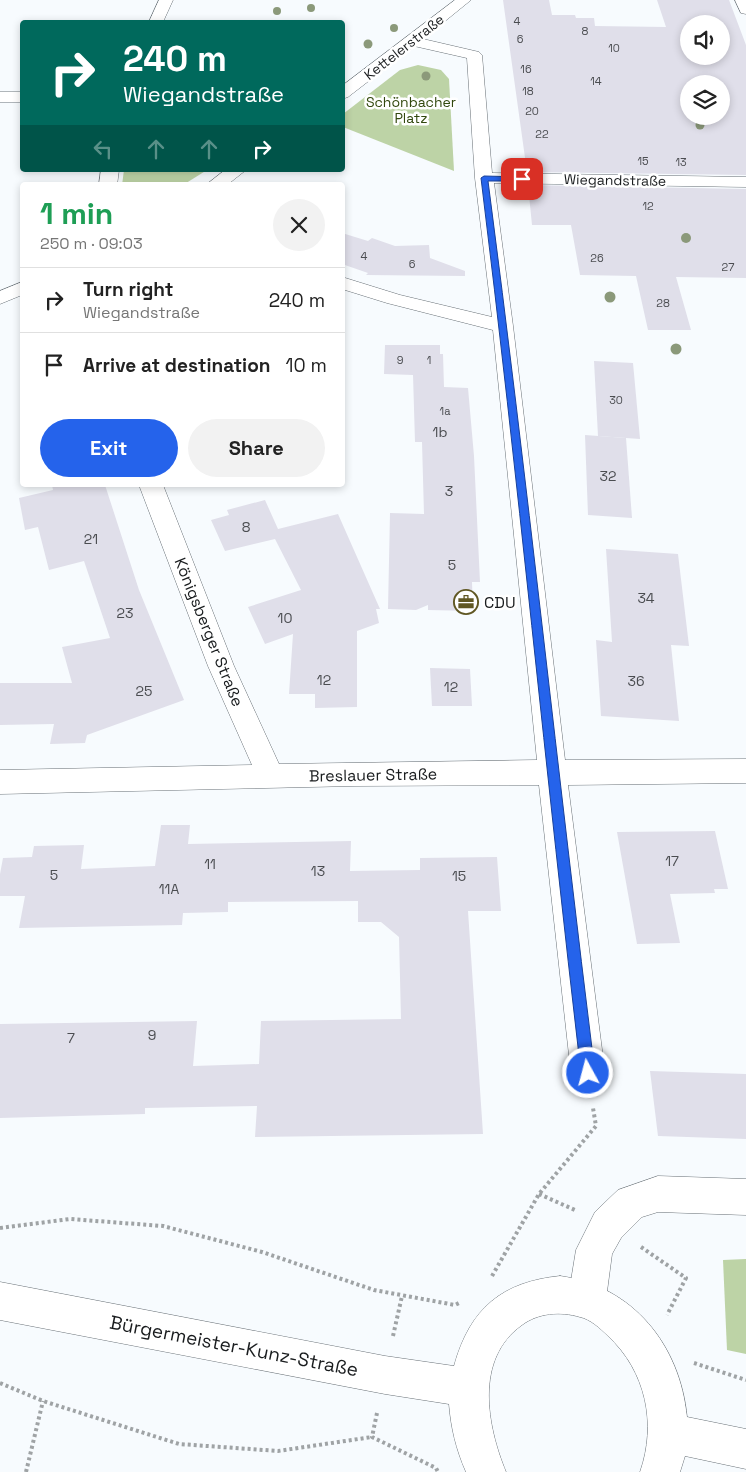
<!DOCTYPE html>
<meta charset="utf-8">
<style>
:root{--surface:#fff;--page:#f2f2f2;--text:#222;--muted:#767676;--line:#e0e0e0;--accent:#2563eb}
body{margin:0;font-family:"Space Grotesk",sans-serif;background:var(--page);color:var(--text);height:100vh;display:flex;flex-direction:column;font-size:19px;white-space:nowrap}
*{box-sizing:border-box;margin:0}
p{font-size:16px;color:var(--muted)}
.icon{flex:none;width:28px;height:28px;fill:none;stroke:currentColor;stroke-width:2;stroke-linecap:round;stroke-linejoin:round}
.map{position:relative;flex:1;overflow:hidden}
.panel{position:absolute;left:20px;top:182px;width:325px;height:305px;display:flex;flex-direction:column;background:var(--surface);border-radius:5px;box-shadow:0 2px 8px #0003}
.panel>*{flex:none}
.top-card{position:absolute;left:20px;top:20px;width:325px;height:152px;border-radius:5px;box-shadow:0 2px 8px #0003;background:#00695c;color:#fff;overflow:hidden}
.tools{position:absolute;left:680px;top:15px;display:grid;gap:10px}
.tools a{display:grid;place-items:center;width:50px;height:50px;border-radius:50%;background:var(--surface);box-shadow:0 2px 8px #0003;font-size:25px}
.pin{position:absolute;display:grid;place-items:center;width:42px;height:42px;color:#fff;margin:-21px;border-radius:10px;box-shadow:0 2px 8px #0006}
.me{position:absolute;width:55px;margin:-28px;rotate:353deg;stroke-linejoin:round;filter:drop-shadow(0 0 4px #0008)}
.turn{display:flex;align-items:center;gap:18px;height:105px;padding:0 20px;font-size:22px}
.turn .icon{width:65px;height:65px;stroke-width:2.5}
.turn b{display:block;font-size:35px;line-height:42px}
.lanes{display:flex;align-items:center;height:48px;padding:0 20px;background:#0003;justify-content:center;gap:25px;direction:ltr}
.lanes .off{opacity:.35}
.round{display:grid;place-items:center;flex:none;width:52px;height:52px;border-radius:26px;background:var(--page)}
.overview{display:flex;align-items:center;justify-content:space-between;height:85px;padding:0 20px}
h1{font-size:30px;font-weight:600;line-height:38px;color:#1e9e55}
.cta{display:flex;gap:10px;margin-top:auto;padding:10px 20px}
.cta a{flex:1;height:58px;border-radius:30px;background:var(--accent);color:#fff;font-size:20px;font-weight:600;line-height:58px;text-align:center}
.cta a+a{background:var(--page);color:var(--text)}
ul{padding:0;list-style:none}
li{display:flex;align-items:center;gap:15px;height:65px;padding:0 20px;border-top:1px solid var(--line)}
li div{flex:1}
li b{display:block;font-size:19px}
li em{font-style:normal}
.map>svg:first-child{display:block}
.green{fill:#bdd3a6}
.building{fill:#e0dfea;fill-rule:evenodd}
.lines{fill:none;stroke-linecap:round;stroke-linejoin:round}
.street-casing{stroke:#697177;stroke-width:1}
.secondary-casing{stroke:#697177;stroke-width:1}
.path{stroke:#9fa3a5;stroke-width:4;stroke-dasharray:3 3;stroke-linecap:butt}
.street{fill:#fff;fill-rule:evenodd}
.secondary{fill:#fff;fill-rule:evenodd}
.tree{fill:#8b997a}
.route{fill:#2563eb;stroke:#184099}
.labels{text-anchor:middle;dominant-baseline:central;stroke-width:5;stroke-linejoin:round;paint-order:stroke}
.far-number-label{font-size:11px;fill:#4b4d51}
.far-street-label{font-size:14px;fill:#191c1e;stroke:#fff}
.far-park-label{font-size:14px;fill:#32480e;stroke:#fff}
.number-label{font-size:14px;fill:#4b4d51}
.poi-label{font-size:16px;fill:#191c1e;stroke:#fff;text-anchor:start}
.street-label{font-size:16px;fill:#191c1e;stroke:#fff}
.near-street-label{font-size:19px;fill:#191c1e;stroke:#fff}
</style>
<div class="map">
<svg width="746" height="1472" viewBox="0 0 746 1472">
<rect width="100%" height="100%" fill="#f7fbfe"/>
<g class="green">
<path d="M418 65 441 70 449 79 454 171 343 127V114L400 70Z"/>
<path d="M124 170H207L183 185H122Z"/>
<path d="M746 1259V1354L727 1350 723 1260Z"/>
</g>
<g class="building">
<path d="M503 0H549L552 15H575L576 18H594L595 26 666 27 657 0H729L746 45V175L527 172ZM689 24H721V56H689ZM689 84H721V116H689Z"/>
<path d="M528 185 746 189V278L676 277 691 330H648L636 276 580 275 571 225H532Z"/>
<path d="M342 233 368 241 372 238 395 246 429 245 430 258 465 271V276L366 275 368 273 342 264Z"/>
<path d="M385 345H440V354H443L444 387 468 388 474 456 480 582H472L473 611 428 610V605L416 610 388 609 390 513 424 514 422 442H415L413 375 384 374Z"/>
<path d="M594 361 633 363 640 439 598 436Z"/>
<path d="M585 435 626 438 632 518 588 515Z"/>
<path d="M52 485H105L139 590 184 700 87 735 85 743 50 744 54 724 0 725V683H72L62 647 110 638 84 561 49 570 38 527 25 530 19 498 53 490Z"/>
<path d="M265 500 278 529 338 514 380 609H376L379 623 357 631V707L315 708V694H289L293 634 265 644 248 607 301 590 275 539 225 551 211 520 229 515 227 510Z"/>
<path d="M606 549 678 554 689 646 671 645 679 721 601 716 596 640 612 642Z"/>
<path d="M430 668 470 669 472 706H432Z"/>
<path d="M161 825H190L188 844 351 841 350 871 420 870V858L497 857 501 911H468L483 1134 255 1137 257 1106 145 1108V1114L0 1118V1024L197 1021 193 1066 259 1064 261 1021 401 1019 399 937 381 922H358V901L228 902V912L183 913 182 925 19 928 25 896H0V874L3 858 32 857 34 846 84 845 81 869 155 866Z"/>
<path d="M715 831 728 889H714L715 893 670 894 680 943 637 944 617 832Z"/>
<path d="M650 1071 746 1074V1139L658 1136Z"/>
</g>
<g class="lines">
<defs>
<g id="street">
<path d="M159 0H173L163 22H149Z"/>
<path d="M455 0H471L423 39 479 52 482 55 492 173 746 177V187L494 183 513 326 565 760 746 759V783L568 785 605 1073 600 1085 588 1090 576 1085 571 1073 539 785 354 786 0 794V770L252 765 208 666 139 485H163L234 666 279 764 537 760 493 330 387 303 342 289V277L400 295 492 317 475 178 467 58 414 46 348 97 342 99V86Z"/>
<path d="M735 0H746V14L741 13Z"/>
<rect x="0" y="92" width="22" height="10"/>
<path d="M101 170H119L117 185H99Z"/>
<path d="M225 170H246L227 185H206Z"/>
<path d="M22 282V295L0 304V291Z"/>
<path d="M658 1176 746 1179V1215L658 1212 642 1217 621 1238 612 1254 606 1299 600 1312 587 1318 574 1312 568 1299 576 1250 595 1212 618 1190Z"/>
</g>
<path id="secondary" d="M560 1276C633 1286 680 1345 687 1417L746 1429V1469L685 1456 680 1472H640C657 1424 646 1371 608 1336 600 1328 590 1319 580 1317 560 1311 538 1313 522 1325 474 1359 487 1426 506 1472H466C456 1449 451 1428 449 1404L385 1394 0 1320V1282L385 1356 454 1366C470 1308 502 1282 560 1276Z"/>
</defs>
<use href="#street" class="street-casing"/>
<use href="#secondary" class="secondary-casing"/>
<g class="path">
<path d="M539 1194 575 1210"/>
<path d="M0 1228 70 1219 163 1226 262 1252 374 1290 455 1305 461 1302"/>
<path d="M641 1247 686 1278 667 1315"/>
<path d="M492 1276 539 1194 596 1126 593 1108"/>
<path d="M393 1336 402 1296"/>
<path d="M694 1363 746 1380"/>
<path d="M0 1383 43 1401 179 1444 278 1451 372 1437"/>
<path d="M377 1413 372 1437 436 1468 438 1472"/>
<path d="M26 1472 43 1401"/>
</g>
<use href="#street" class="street"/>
<use href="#secondary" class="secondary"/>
</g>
<g class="tree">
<circle cx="311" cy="8" r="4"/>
<circle cx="277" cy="11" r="4"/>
<circle cx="394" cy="28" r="4"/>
<circle cx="368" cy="44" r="4.5"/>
<circle cx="426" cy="76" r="4.5"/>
<circle cx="700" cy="125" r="4.5"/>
<circle cx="686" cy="238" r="5"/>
<circle cx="610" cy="297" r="5.5"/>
<circle cx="676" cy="349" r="5.5"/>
</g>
<path class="route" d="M484 176 522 177 525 179 522 181H488C527 478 558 776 595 1073L593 1078 588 1080 583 1078 581 1073C546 775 518 476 481 178Z"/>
<defs>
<symbol id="office-ring" viewBox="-11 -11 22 22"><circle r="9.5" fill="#fff" stroke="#605723" stroke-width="1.5"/><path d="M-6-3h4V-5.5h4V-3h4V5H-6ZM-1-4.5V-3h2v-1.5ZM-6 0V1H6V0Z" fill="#605723"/></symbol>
</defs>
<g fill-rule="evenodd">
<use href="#office-ring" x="452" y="588" width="28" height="28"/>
</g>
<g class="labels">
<g class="far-number-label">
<text x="517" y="21">4</text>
<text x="585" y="31">8</text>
<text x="520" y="39">6</text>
<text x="614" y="48">10</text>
<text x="526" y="69">16</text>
<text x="596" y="81">14</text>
<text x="528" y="91">18</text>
<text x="532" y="111">20</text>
<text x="542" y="134">22</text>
<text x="643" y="161">15</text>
<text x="681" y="162">13</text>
<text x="648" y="206">12</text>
<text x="364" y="256">4</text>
<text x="597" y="258">26</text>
<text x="412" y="264">6</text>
<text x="728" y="267">27</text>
<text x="663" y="303">28</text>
<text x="400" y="360">9</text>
<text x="429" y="360">1</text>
<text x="616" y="400">30</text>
<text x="445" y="411">1a</text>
</g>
<g class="far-street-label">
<text transform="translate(404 47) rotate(-38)">Kettelerstraße</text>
<text transform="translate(615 180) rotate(1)">Wiegandstraße</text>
</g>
<g class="far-park-label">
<text x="411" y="102">Schönbacher<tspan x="411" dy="16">Platz</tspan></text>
</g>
<g class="number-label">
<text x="440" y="432">1b</text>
<text x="608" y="476">32</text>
<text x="449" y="491">3</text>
<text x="246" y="527">8</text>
<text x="91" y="539">21</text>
<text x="452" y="565">5</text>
<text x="646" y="598">34</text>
<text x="125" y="613">23</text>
<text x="285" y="618">10</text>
<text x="324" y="680">12</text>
<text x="636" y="681">36</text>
<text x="451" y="687">12</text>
<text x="144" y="691">25</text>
<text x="672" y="861">17</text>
<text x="210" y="864">11</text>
<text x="318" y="871">13</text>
<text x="54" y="875">5</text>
<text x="459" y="876">15</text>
<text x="169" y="889">11A</text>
<text x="152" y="1035">9</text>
<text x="71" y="1038">7</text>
</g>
<g class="poi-label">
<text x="484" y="602">CDU</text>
</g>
<g class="street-label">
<text transform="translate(209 632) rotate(68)">Königsberger Straße</text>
<text transform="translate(373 775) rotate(-1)">Breslauer Straße</text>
</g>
<g class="near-street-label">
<text transform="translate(234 1346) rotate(11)">Bürgermeister-Kunz-Straße</text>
</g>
</g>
</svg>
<div class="tools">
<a><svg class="icon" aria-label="sound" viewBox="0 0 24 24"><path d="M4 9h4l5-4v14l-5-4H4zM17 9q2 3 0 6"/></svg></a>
<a><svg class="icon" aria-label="layers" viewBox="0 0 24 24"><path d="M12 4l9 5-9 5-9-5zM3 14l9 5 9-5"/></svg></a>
</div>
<div class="pin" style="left:522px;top:179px;background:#d93025"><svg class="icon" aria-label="arrive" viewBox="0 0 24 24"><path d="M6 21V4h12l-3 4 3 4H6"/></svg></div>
<svg class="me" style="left:588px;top:1073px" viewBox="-20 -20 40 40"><circle r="17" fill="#2563eb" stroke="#fff" stroke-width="3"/><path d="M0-11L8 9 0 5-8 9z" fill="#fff"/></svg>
<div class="top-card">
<div class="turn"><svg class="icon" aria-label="right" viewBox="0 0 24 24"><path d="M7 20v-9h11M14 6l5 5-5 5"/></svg><div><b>240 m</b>Wiegandstraße</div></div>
<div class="lanes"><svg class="icon off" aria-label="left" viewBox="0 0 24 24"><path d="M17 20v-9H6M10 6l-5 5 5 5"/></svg><svg class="icon off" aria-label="ahead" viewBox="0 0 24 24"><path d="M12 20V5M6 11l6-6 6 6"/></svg><svg class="icon off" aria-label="ahead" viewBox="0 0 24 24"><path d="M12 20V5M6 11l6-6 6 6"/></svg><svg class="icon" aria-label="right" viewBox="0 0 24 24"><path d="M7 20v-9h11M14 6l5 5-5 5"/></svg></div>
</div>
<section class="panel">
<div class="overview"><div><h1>1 min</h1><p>250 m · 09:03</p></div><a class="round"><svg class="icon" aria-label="close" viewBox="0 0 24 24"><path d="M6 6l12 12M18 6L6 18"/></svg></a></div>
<ul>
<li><svg class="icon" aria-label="right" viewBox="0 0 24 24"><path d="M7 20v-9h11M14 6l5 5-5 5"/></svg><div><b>Turn right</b><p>Wiegandstraße</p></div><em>240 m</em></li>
<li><svg class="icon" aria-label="arrive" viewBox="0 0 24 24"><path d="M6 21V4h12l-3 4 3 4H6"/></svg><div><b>Arrive at destination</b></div><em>10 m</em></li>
</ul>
<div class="cta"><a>Exit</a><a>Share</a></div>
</section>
</div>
